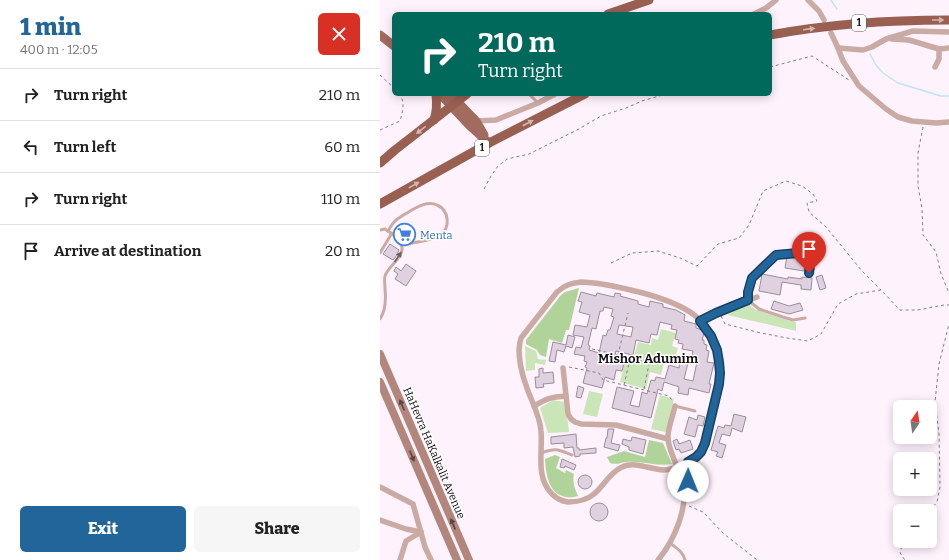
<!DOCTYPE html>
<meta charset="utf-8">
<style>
:root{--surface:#fff;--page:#f6f6f6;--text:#222;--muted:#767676;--line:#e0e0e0;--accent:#21659a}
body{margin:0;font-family:Bitter,serif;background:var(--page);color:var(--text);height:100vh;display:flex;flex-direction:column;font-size:15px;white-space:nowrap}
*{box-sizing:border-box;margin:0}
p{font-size:13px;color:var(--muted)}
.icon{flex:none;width:22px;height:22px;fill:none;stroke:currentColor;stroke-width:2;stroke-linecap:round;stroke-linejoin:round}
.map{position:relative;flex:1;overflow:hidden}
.panel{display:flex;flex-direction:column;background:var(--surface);width:380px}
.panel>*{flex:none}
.banner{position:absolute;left:12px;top:12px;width:380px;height:84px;border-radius:6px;box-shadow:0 2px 10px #0003;background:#00695c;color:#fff;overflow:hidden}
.needle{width:26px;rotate:13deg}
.controls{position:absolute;left:513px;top:400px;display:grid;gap:8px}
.controls a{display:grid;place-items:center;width:44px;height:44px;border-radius:6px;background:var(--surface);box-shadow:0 2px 10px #0003;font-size:20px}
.pin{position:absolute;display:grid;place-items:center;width:34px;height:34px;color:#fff;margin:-41px -17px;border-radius:50% 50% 50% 0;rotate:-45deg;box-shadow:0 0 4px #0007}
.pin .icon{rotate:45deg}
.me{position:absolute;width:44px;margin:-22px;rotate:1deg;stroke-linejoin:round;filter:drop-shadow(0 0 3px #0008)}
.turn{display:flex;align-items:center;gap:14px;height:84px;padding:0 20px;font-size:18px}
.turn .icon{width:52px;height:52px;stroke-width:2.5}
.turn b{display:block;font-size:28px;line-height:34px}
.round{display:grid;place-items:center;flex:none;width:42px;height:42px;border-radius:6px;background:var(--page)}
.head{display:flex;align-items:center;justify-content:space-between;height:68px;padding:0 20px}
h1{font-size:24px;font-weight:800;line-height:30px;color:var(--accent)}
.button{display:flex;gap:8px;margin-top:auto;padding:8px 20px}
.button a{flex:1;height:46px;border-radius:6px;background:var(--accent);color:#fff;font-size:16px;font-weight:800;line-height:46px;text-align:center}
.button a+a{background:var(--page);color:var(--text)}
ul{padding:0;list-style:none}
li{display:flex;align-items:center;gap:12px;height:52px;padding:0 20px;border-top:1px solid var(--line)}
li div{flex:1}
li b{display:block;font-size:15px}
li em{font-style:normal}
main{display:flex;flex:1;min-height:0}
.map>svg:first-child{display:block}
.green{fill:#cae6b9}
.forest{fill:#b0d39a}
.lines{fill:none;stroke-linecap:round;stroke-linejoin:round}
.stream{stroke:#bee3fb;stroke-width:1.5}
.building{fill:#dfd1df;stroke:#9b8e9b;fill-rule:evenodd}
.path{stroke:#877f87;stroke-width:1;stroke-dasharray:3 3;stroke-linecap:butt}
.service{stroke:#caaba3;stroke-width:3}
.minor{stroke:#caaba3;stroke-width:5.5}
.secondary{stroke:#b3867b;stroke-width:8}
.primary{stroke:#a16b5f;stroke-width:9}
.trunk{stroke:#996052;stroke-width:9}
.oneway{fill:#d1b7b1}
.oneway2{fill:#6f5d5c}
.oneway3{fill:#5c4542}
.route-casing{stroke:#154264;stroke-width:10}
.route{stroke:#21659a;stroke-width:7}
.labels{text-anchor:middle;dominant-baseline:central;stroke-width:3;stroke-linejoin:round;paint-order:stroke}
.shield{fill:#fff;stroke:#5a575a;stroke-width:1}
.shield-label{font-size:10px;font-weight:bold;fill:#140f14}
.shop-label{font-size:11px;fill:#366cbe;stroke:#fff;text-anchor:start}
.street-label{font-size:11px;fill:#140f14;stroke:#fff}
.quarter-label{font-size:13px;font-weight:bold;fill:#140f14;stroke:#fff}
</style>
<main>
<section class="panel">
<div class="head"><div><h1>1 min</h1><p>400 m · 12:05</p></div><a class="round" style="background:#d93025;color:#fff"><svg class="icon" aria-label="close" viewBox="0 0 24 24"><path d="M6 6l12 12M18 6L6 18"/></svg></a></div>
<ul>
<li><svg class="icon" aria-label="right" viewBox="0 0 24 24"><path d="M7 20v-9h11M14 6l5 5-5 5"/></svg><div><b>Turn right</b></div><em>210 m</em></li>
<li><svg class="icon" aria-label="left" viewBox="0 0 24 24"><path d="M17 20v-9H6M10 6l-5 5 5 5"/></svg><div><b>Turn left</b></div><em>60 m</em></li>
<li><svg class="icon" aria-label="right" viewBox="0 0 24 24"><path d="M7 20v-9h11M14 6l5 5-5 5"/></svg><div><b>Turn right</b></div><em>110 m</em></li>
<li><svg class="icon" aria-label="arrive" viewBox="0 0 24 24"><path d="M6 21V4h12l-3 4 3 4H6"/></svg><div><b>Arrive at destination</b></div><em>20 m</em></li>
</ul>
<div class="button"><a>Exit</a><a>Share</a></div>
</section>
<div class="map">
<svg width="569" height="560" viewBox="0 0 569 560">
<rect width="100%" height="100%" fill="#fef2fd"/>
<g class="green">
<path d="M367 303 375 309 410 321 416 322V331L347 315Z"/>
<path d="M281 329 296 333 292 346 298 348 294 361 285 359 281 375 270 372 266 389 240 382 247 354 254 356 258 342 271 345 272 338 278 340Z"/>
<path d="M145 346 156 351 158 359 166 360 165 365 155 363V370L146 371Z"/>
<path d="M209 391 223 394 217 417 203 414Z"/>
<path d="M280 395 294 399 286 432 271 429Z"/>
<path d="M173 400 184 402C186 412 188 422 189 432L168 433 160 408Z"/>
</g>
<g class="forest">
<path d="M199 288 189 330H186L182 343 169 339 166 357 160 355 157 350 146 344V340L181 295 185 292Z"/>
<path d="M269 440 283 443 292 464C277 467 261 460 246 462 239 463 237 465 230 463L227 457 244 451 265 457Z"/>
<path d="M175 455 180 457 176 468 185 473 186 470 194 474C192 482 195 489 198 496 194 497 190 498 186 497 168 494 166 473 165 459Z"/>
</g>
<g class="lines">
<g class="stream">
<path d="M451 0 457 9"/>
<path d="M490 54 496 65 503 73 518 83 561 96H569"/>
</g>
</g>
<g class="building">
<path d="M10 244 19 250 17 255 13 260 3 254Z"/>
<path d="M407 256 426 259 424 271 405 268Z"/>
<path d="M26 264 36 271 26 286 15 279 18 274 14 271 16 267 21 271Z"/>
<path d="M382 274 408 279V277L422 279V277L432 278 431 290 421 289V285L402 282 400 295 379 291Z"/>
<path d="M442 275 446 288 440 290 436 277Z"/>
<path d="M201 292 216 296 217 293 234 297 235 293 241 294 240 296 258 301V304L269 307 270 301 283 304V307L296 310 305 315 304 321 316 324V328L322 330 324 333 322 340H324V344L327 345 326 350 329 351 327 362 334 363 329 384H331L329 393 309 388 308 395 298 393 299 387 284 382 282 391 278 389 271 418 232 408 237 387 254 391 250 405 259 407 262 392 267 394 271 380 275 381 276 377 285 379 289 365 299 368 300 361 308 363 304 379 313 381 318 357 312 356 313 351 302 349 303 344 298 343 299 340 295 339 297 330 291 329 292 325 280 322 277 335 271 334 269 343 256 340 253 355 236 351 234 361 244 364 242 371 236 370 234 380 225 377 222 388 203 383 207 368 205 367 207 362 204 361 205 356 194 354 196 347 201 348 204 337 193 335 195 325 207 327 210 315 199 312 202 302 198 301ZM224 307 233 309 231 316 234 317 230 330H228L226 336 223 335 219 353 209 350 210 346 208 345 212 328 216 329 220 311H223ZM239 325 253 327 251 337 237 334Z"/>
<path d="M394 301 409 306 420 303 423 310 409 314 391 309Z"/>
<path d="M188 335 195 337 192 348 186 346 184 352 177 350 175 362 169 361 173 342 186 345Z"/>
<path d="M163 368V373L173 372 174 383 163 384 164 387 156 388 155 377H159V369Z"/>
<path d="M198 386 204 388 201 398 196 397Z"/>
<path d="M354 414 366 417 362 432 352 428 350 436 342 434 339 443 346 445 342 458 336 456 338 452 331 450 338 426 344 428 345 425 351 426Z"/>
<path d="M318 415 325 417 323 426 318 425 315 437 304 434 309 417 317 420Z"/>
<path d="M228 429H234L231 443 240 445 238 451 224 447 226 438H227Z"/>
<path d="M196 434 197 448H199V450L216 448V453L200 454V456L195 457 193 447 184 448V443L171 444V437Z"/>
<path d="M252 437 266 440 263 454 249 450V447L242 444 243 439 251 441Z"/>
<path d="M297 439 299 444 310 440 313 449 301 453 299 449 296 450 293 441Z"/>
<path d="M182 459 196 465 194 470 185 466 184 468 180 467Z"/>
<circle cx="205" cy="482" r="7"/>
<circle cx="219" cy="512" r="9"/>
</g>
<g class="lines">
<g class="path">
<path d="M390 67 432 56 469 80"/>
<path d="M0 75 14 88"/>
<path d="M543 127 538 153V186L542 208 543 235 556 252 561 274 569 293"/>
<path d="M0 130 20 121C23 110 25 104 20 94"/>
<path d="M104 189 111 176 118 166 127 159 149 154 197 130 221 116 246 108 262 101 286 94"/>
<path d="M231 263 252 253 278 251 300 258 317 266 338 244 359 238 369 225 383 191 406 181 422 186 433 194 437 201 427 203 429 212 446 227 482 271 501 290"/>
<path d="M341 316 345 324 381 333 407 338 428 341 441 334 458 304 476 294 501 290 520 310H538L564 305H569"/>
<path d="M212 349 270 362"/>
<path d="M238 355 248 313"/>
<path d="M189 367 219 373 223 380 289 396 293 402"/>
<path d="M244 385 250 359"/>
<path d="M264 389 271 354"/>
<path d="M309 506 323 512 344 534 377 560"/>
<path d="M550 511 557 502 560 487 559 434 555 402 559 364 569 324"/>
<path d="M524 541 523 542 520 553 525 560"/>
</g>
<g class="service">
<path d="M149 94 158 103"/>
<path d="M0 230 5 229C12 234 23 239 22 250 21 259 8 267 5 276 4 280 5 284 5 289 6 299 6 310 0 319"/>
<path d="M8 231C10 228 12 224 15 221 18 218 22 216 25 214 34 209 46 200 57 205 69 210 71 228 60 235 52 241 31 243 21 245"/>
<path d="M0 253 12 233"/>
<path d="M425 318 413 320 403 317 379 309 368 300V292L372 278 396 255C407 252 421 251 431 258L429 273"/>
<path d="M295 406 315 411"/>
<path d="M161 453C176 448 177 449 192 455"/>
<path d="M305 490 308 481 310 465 309 463"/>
<path d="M290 543C296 548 303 551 305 560"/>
</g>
<g class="minor">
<path d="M428 0 439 11 444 20"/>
<path d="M374 14 386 8 396 0"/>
<path d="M451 33 458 48 463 61 479 86 506 109 518 117 532 121 556 123 569 122"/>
<path d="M512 39 529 40 559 49 569 48"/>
<path d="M458 48 483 50 492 47 506 39 533 31 569 32"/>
<path d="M555 67 559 59V49"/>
<path d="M96 121 116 120 158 103 175 94"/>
<path d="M201 282C223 283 243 288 263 293 281 298 299 304 313 314 331 327 340 352 340 373 340 384 336 395 334 406 330 421 328 446 317 457 310 463 292 470 283 470 270 469 254 461 242 467 229 473 224 486 214 494 207 500 197 502 188 502 181 501 177 499 172 494 155 477 163 452 161 431 160 417 153 404 148 391 142 376 136 353 141 338L177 292C185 285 191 283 201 282Z"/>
<path d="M320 321 336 313 377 297"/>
<path d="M183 368 188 414 191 419 195 422 201 424 236 425 288 439"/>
<path d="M154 406C168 398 171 397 186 396"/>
<path d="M0 487 33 504 45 547 51 560"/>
<path d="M0 520 26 529 41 532"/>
<path d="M20 560 26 541 41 532"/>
<path d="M278 560C294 541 310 505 302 480 298 468 289 451 288 439 287 430 293 416 295 406"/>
</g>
<g class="secondary">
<path d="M0 354 89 560"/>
<path d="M0 382 77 560"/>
</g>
<g class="primary">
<path d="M0 35 14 46"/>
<path d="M60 94 90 126 109 143"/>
<path d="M70 94 96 121 104 135"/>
</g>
<g class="trunk">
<path d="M228 14 269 0"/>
<path d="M390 35C449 24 509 20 569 20"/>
<path d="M54 120C57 111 57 103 56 94"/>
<path d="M0 163 15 150 87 94"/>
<path d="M0 204 109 143 205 94"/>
</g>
</g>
<defs><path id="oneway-solid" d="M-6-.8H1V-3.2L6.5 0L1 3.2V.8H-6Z"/></defs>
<g class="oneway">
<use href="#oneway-solid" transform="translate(558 20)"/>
<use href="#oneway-solid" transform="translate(429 29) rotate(-7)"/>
<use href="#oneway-solid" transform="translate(148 123) rotate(-28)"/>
<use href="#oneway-solid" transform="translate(41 130) rotate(142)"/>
<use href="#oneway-solid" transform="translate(34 185) rotate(-29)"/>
</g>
<use class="oneway2" href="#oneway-solid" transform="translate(18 257) rotate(-56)"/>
<g class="oneway3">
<use href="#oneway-solid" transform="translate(22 405) rotate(-113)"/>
<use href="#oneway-solid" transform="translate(32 456) rotate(67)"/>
<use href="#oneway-solid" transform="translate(73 524) rotate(-113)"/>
</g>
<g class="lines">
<defs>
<path id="route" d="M308 481 310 465 308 462 316 457 321 452 325 443 339 384 340 373 339 362 337 350 331 336 320 321 336 313 368 300V292L372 278 396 255 418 253 427 255 431 258 429 273"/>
</defs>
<use href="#route" class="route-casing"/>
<use href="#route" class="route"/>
</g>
<defs>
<symbol id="supermarket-ring" viewBox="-11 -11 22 22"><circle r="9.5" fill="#fff" stroke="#3f7fe0" stroke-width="1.5"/><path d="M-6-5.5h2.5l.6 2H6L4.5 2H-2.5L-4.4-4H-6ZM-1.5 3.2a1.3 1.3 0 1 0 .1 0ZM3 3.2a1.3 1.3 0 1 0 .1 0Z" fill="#3f7fe0"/></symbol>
</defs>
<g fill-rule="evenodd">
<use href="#supermarket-ring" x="12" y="222" width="25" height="25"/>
</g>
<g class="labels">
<g class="shield">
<rect x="472" y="15" width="14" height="16" rx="3"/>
<rect x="95" y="140" width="14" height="16" rx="3"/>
</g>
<g class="shield-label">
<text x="479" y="23">1</text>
<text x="102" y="148">1</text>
</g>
<g class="shop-label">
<text x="40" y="235">Menta</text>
</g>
<g class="street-label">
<text transform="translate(54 453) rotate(67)">HaHevra HaKalkalit Avenue</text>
</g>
<g class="quarter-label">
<text x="268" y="358">Mishor Adumim</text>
</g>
</g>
</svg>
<div class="controls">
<a><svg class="needle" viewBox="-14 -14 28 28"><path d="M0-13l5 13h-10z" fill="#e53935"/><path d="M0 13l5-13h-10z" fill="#767676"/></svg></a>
<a>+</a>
<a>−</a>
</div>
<div class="pin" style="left:429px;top:273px;background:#d93025"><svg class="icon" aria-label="arrive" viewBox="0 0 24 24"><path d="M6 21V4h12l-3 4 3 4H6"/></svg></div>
<svg class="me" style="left:308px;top:481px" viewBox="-20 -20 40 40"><circle r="19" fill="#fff"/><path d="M0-13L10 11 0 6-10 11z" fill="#21659a"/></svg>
<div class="banner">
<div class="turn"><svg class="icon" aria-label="right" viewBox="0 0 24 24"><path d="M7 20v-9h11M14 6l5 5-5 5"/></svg><div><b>210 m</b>Turn right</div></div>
</div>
</div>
</main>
